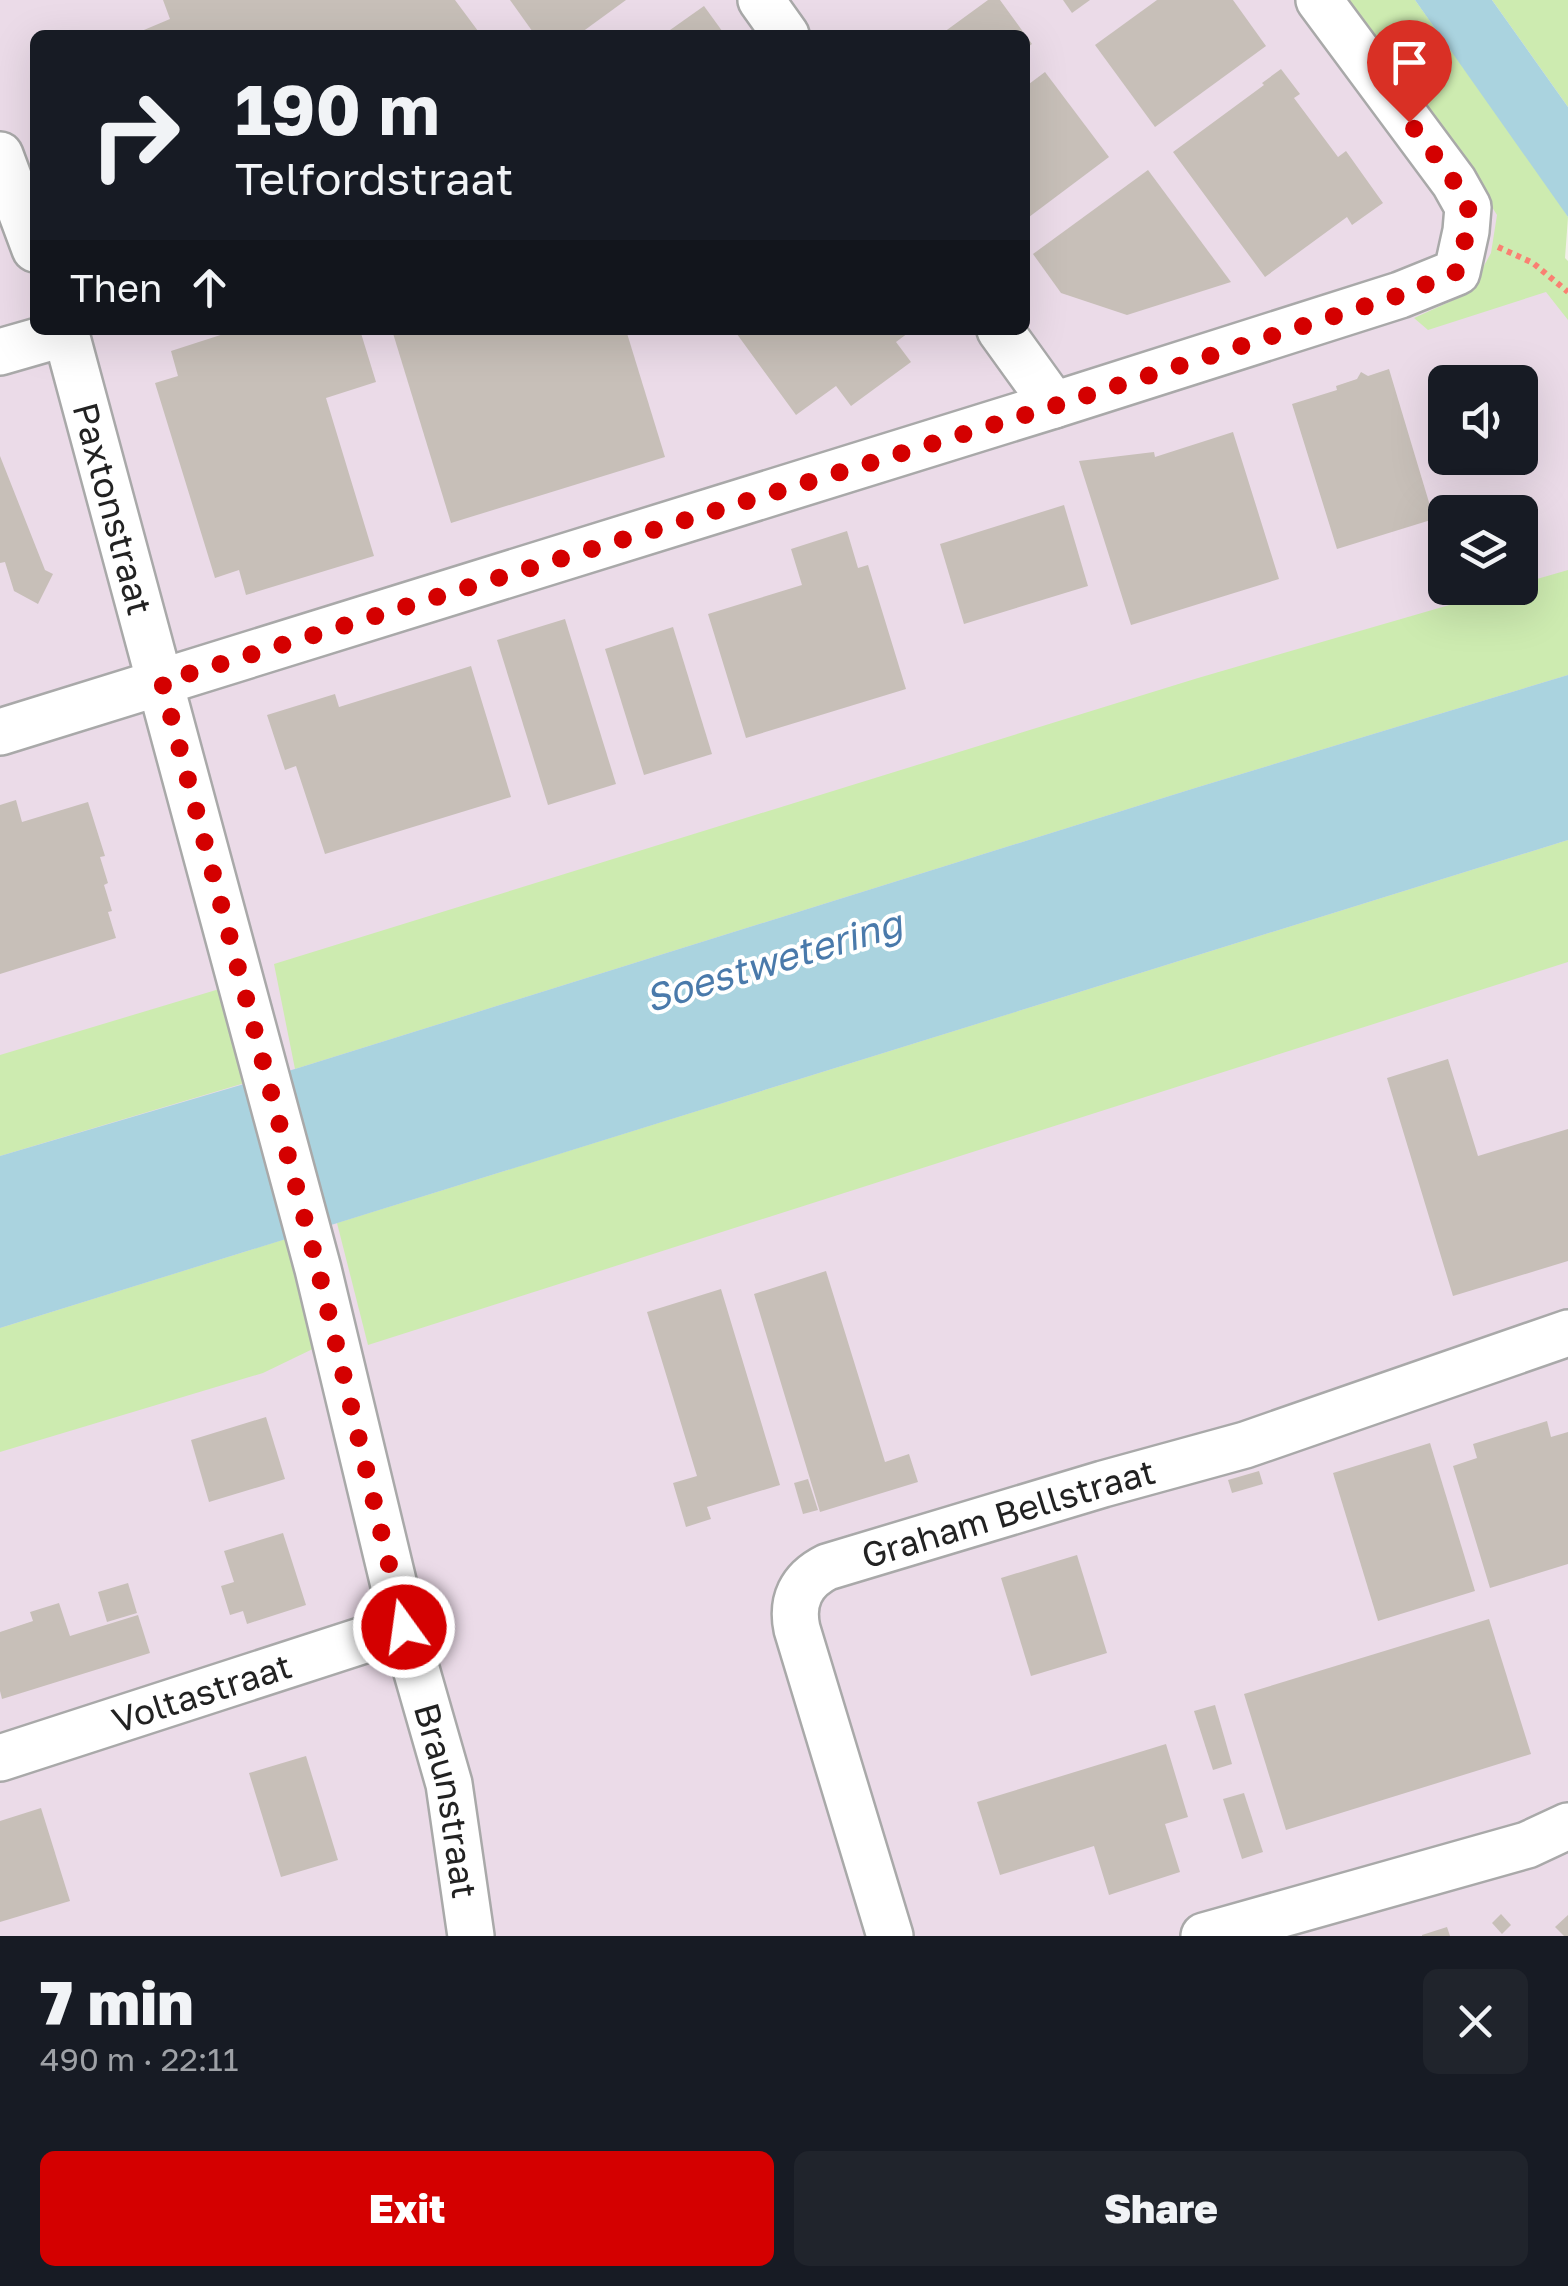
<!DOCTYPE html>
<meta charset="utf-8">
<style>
:root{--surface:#171b24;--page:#20242c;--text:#f1f3f6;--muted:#9ea1a6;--accent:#d40000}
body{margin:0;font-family:"Golos Text",sans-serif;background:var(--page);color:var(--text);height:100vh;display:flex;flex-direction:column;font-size:38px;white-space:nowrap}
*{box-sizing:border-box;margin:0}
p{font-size:32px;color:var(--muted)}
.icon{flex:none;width:55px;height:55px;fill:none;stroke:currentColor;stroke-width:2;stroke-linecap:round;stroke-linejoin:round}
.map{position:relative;height:1936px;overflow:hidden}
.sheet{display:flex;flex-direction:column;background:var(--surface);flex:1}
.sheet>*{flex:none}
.top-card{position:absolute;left:30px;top:30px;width:1000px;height:305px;border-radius:15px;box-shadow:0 10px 40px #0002;background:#171b24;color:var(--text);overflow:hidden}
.buttons{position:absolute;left:1428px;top:365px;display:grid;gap:20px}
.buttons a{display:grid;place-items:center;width:110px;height:110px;border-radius:15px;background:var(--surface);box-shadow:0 10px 40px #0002;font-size:50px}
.pin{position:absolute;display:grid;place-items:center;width:85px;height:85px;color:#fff;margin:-102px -42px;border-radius:50% 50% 50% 0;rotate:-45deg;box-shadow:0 0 10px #0007}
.pin .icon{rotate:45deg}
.me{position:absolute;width:110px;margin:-55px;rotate:346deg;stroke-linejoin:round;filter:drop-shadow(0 0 8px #0008)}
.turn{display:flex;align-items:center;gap:35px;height:210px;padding:0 40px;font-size:45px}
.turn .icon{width:130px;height:130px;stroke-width:2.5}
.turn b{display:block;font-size:70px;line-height:85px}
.then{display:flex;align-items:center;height:95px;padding:0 40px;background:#0003;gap:20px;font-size:38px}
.round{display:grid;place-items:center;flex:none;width:105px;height:105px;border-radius:15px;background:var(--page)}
.summary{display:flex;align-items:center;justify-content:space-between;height:170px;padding:0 40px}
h1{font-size:60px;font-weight:800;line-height:75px}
.button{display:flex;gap:20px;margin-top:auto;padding:20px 40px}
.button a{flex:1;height:115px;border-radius:15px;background:var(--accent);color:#fff;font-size:40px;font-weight:800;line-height:115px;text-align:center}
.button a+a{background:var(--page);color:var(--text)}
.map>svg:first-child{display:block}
.industrial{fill:#ebdbe8;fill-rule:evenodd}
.grass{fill:#cdebb0}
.water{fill:#aad3df}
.building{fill:#c7bfb8}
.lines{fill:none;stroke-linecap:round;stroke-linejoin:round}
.minor-casing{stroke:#a9a9a9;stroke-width:50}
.path{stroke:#fa8072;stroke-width:6;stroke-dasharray:5 5;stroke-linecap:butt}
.minor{stroke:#fff;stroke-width:45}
.route{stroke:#d40000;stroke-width:18;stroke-dasharray:0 32.4}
.labels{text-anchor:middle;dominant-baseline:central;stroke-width:8;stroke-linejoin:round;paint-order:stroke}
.street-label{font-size:35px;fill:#222;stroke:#fff}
.water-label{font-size:38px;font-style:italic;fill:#4a7aab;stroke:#fff}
</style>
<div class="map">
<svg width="1568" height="1936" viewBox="0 0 1568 1936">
<rect width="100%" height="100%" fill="#f2efe9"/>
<path class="industrial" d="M0 0H1366L1568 276V1936H0ZM35 35H1025V330H35ZM1445 382H1520V458H1445ZM1445 512H1520V588H1445Z"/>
<g class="grass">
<path d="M1343 0H1415L1556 197 1568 217 1565 258 1568 261V320L1546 292 1428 330 1414 318 1469 293 1491 253 1497 215 1477 183Z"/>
<path d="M1492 0H1568V107Z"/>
<path d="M1568 570V675L1195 788 295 1069 274 964 1198 678 1508 588H1520V584Z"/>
<path d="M1568 840V962L368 1345 337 1223Z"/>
<path d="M226 987 248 1082 0 1156V1055Z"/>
<path d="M292 1237 321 1345 263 1373 0 1452V1328Z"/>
</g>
<g class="water">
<path d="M1415 0H1492L1568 107V217Z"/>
<path d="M1568 675V840L0 1328V1156L295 1069 1195 788Z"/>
</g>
<g class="building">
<path d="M163 0H455L481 35H132L170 19Z"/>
<path d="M510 0H626L578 35H535Z"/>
<path d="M988 0H1000L1032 44 1025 49V35H940Z"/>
<path d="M1063 0H1090L1072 13Z"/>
<path d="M1157 0H1233L1266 46 1155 127 1095 45Z"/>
<path d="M704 6 725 35H663Z"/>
<path d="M1281 69 1300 94 1294 98 1338 157 1346 151 1383 203 1352 225 1347 217 1265 277 1173 152 1264 85 1262 83Z"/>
<path d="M1045 72 1109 157 1025 220V87Z"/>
<path d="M1148 170 1231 282 1127 315 1061 293 1033 254Z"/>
<path d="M236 330H360L376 382 326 398 374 556 246 595 239 570 215 578 155 383 178 376 171 351Z"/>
<path d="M392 330H626L665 457 451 523Z"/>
<path d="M734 330H912L896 342 911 362 851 406 836 386 796 415Z"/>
<path d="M1389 369 1434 519 1337 549 1292 404 1337 390 1336 386 1357 379 1361 372 1368 376Z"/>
<path d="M1233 432 1279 579 1131 625 1079 461 1154 452 1155 457Z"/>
<path d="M0 456 45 570 53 574 38 604 14 591 5 562 0 563Z"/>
<path d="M1064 505 1088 586 964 624 940 544Z"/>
<path d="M847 531 858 568 868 565 906 689 746 738 708 614 802 585 791 549Z"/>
<path d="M565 619 616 784 548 805 497 640Z"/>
<path d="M673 627 712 754 644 775 605 649Z"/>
<path d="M471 666 511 797 325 854 296 766 285 770 267 715 335 694 339 707Z"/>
<path d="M16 800 22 822 88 802 105 856 100 857 108 883 104 885 112 911 108 912 116 938 0 974V805Z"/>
<path d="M1448 1059 1478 1156 1568 1129V1261L1453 1296 1387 1078Z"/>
<path d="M826 1271 885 1462 909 1454 918 1482 820 1512 754 1294Z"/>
<path d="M721 1289 780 1485 707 1507 711 1519 686 1527 673 1483 697 1476 647 1312Z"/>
<path d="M266 1417 285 1479 209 1502 191 1440Z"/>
<path d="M1547 1421 1551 1437 1568 1432V1564L1490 1588 1453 1466 1477 1458 1473 1444Z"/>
<path d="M1430 1443 1475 1591 1378 1621 1333 1473Z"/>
<path d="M1259 1471 1263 1484 1232 1493 1228 1480Z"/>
<path d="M808 1479 818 1510 803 1514 794 1483Z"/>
<path d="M283 1533 306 1605 247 1624 243 1611 230 1615 221 1586 234 1582 224 1551Z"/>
<path d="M1077 1555 1107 1653 1031 1676 1001 1578Z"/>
<path d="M128 1583 137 1613 107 1622 98 1592Z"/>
<path d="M59 1603 70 1636 138 1615 150 1653 2 1699 0 1691V1632L33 1621 30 1612Z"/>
<path d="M1489 1619 1531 1754 1286 1830 1244 1694Z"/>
<path d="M1215 1705 1232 1764 1213 1770 1194 1711Z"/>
<path d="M1166 1744 1188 1817 1165 1824 1180 1872 1109 1895 1094 1846 1000 1875 977 1802Z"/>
<path d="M306 1756 338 1860 281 1877 249 1773Z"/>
<path d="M1244 1793 1263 1852 1242 1859 1223 1799Z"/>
<path d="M41 1808 70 1901 0 1922V1821Z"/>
<path d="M1501 1914 1511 1925 1502 1934 1492 1923Z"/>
<path d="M1568 1915V1936H1564L1555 1927Z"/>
<path d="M1447 1927 1450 1936H1422V1935Z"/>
</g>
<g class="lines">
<defs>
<g id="minor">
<path d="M761 0 786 35"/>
<path d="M0 155 35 249"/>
<path id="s1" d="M65 330 318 1269 404 1627 449 1784 471 1936"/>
<path d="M1000 330 1054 405"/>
<path d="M0 352 66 333"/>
<path d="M0 732 1054 405 1400 295 1457 272 1466 231 1468 207 1454 182 1319 0"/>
<path id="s2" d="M0 1758 404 1627"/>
<path id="s3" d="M890 1936 797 1629C791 1601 801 1580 827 1567L1103 1484 1245 1445 1568 1333"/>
<path d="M1204 1936 1527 1845 1568 1826"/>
</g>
</defs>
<use href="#minor" class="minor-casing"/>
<path class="path" d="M1498 247 1533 263 1568 292"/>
<use href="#minor" class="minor"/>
</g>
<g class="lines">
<path class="route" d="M404 1627 318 1269 162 682 1054 406 1400 295 1456 272C1461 255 1471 225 1468 208 1464 190 1422 139 1409 122"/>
</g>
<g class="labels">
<g class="street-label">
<text stroke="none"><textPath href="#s1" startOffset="185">Paxtonstraat</textPath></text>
<text stroke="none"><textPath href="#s3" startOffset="585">Graham Bellstraat</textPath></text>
<text stroke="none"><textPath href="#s2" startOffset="212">Voltastraat</textPath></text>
<text stroke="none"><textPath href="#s1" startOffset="1520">Braunstraat</textPath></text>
</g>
<g class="water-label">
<text transform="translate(773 960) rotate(-17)">Soestwetering</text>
</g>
</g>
</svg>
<div class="buttons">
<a><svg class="icon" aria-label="sound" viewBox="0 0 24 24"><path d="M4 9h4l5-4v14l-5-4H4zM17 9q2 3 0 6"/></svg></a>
<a><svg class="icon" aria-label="layers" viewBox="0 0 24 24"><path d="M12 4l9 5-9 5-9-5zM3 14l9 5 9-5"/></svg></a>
</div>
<div class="pin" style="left:1409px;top:122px;background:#d93025"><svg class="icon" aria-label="arrive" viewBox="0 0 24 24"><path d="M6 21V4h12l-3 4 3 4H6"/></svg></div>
<svg class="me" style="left:404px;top:1627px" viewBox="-20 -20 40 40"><circle r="17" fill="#d40000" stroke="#fff" stroke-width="3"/><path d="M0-11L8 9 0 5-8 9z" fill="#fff"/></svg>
<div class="top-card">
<div class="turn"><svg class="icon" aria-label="right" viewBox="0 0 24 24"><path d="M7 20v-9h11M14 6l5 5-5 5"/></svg><div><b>190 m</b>Telfordstraat</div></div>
<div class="then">Then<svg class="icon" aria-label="ahead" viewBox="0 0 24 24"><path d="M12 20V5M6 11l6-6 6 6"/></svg></div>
</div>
</div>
<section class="sheet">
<div class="summary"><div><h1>7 min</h1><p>490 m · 22:11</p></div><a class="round"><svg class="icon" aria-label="close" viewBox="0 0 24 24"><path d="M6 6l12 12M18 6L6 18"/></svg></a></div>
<div class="button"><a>Exit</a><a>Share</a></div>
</section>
